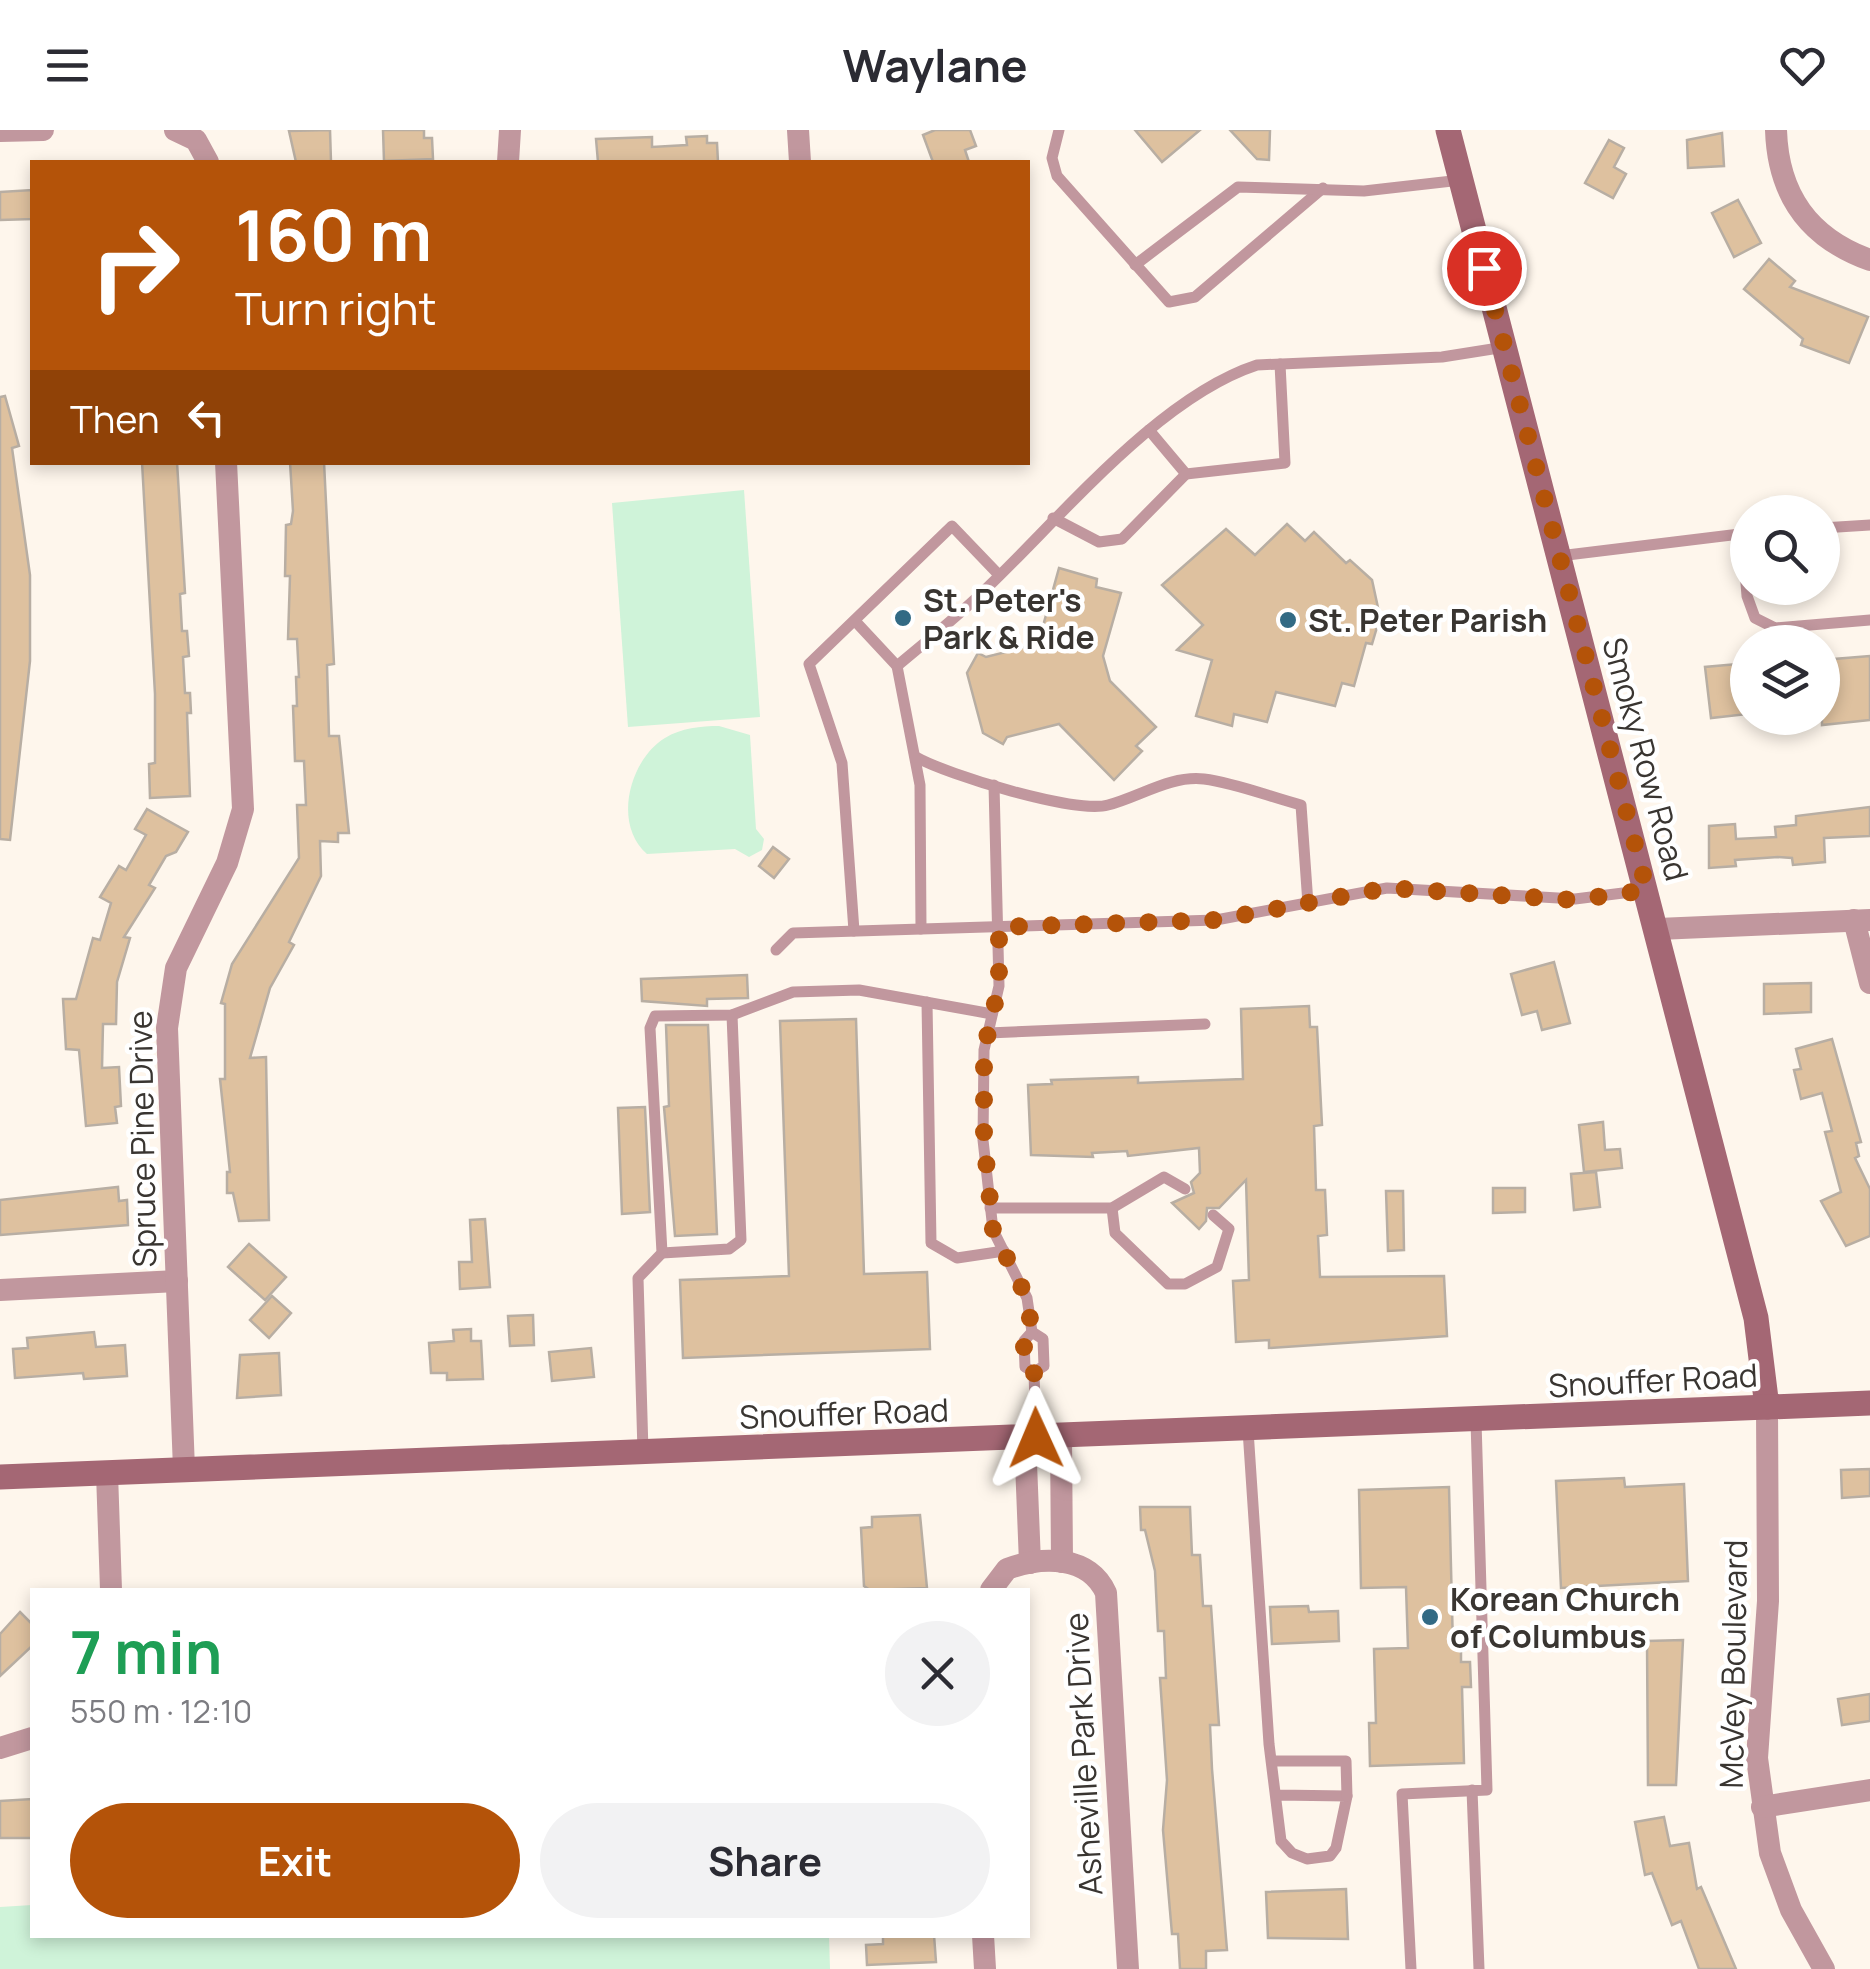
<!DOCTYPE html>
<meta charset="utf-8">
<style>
:root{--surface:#fff;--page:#f2f2f3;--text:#2b2b33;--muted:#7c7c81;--accent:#b45309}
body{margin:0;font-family:Manrope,sans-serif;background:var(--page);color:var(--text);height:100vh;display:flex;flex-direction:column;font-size:38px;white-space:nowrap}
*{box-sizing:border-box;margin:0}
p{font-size:32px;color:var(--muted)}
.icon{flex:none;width:55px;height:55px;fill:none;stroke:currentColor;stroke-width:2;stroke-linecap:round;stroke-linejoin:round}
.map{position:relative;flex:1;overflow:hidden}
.drawer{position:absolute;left:30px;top:1458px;width:1000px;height:350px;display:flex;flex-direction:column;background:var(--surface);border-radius:0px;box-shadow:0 5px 15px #0003}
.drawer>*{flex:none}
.guide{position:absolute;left:30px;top:30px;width:1000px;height:305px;border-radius:0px;box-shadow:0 5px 15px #0003;background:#b45309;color:#fff;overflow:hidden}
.buttons{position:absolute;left:1730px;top:365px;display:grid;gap:20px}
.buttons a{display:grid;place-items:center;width:110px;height:110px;border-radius:50%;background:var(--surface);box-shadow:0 5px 15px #0003;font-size:50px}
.pin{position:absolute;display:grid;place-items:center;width:85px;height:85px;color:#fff;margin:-42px;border:5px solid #fff;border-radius:50%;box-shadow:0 2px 10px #0007}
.me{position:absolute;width:110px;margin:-55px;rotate:359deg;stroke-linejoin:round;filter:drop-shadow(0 0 8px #0008)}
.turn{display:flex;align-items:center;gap:35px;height:210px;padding:0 40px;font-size:45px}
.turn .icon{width:130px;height:130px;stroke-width:2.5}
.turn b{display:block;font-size:70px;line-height:85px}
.then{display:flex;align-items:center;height:95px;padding:0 40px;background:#0003;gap:20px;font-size:38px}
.round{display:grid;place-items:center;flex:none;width:105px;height:105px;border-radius:52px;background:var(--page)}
.summary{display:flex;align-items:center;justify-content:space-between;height:170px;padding:0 40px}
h1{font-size:60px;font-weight:700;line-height:75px;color:#1e9e55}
.cta{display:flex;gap:20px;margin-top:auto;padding:20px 40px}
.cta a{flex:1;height:115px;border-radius:60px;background:var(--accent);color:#fff;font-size:40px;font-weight:700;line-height:115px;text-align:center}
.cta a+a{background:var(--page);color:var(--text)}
header{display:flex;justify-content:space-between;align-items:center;height:130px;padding:0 40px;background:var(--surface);font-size:45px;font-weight:700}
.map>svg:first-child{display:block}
.green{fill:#cff3d9}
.building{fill:#dec19f;stroke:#b8aea3;stroke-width:2.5}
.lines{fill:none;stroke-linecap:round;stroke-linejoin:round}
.service{stroke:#c1979e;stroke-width:11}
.minor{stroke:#c1979e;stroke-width:22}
.secondary{stroke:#a46774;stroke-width:25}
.route{stroke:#b45309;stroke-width:18;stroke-dasharray:0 32.4}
.poi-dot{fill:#326a84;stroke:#fff;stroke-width:4}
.labels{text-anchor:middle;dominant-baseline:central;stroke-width:9;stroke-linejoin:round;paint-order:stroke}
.poi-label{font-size:32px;font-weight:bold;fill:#393531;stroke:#fff;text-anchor:start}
.street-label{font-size:32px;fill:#393531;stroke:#fff}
</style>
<header><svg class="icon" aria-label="menu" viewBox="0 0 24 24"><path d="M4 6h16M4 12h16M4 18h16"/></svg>Waylane<svg class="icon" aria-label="heart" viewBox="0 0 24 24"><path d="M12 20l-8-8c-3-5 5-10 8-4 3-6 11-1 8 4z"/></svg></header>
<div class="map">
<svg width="1870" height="1839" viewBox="0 0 1870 1839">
<rect width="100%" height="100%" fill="#fef6ec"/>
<g class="green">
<path d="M744 360 760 587 628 597 612 373Z"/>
<path d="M719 596 750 605 756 699 764 709 762 720 749 727 735 719 647 724C612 694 630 629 665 608 681 598 701 596 719 596Z"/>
<path d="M32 1775V1805H829L830 1839H0V1777Z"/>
</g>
<g class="building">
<path d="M330 0 331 32H296L289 1Z"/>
<path d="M383 0H424V8H432L433 29 384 31Z"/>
<path d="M935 0H970L976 16 965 20 969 32H933L923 5Z"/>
<path d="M1135 0H1200L1162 32Z"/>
<path d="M1230 0H1270L1269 30 1257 29Z"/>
<path d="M1722 3 1724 36 1688 38 1687 10Z"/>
<path d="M707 6V13H717L718 32H598L596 9 652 7V17L687 15 686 7Z"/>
<path d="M1609 10 1624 18 1614 37 1626 44 1613 68 1585 53Z"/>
<path d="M32 60V89L0 90V62Z"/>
<path d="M1738 70 1761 113 1734 127 1712 83Z"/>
<path d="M1769 129 1795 151 1790 157 1868 187 1849 233 1801 215 1803 209 1744 159Z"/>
<path d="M5 266 19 316 12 318 30 445V531L10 710 0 709V267Z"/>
<path d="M142 332H177L185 463 180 464 182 501H187L189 526 183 527 185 563H190L191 583H187L190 666 150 668 149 634 155 633V564Z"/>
<path d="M290 332H324L334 534 327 535 329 606H339L349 703H338V712L320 711 321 746 289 812 294 815 270 858 250 928 266 927 269 1090 239 1091 233 1063H227V1042H230L220 949H225V874L221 873 232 834 299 728 297 675H306L304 631H295L293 576H297L296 547H299L297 509H288L290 446H285L286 395 291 394 293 381Z"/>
<path d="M1287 394 1305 411 1314 402 1346 433 1350 430 1372 450 1380 487 1372 514 1366 513 1354 556 1342 553 1335 576 1276 562 1267 592 1234 584 1232 596 1196 586 1212 530 1177 520 1203 495 1162 455 1226 399 1255 425Z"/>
<path d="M1059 438 1097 449 1096 457 1121 463 1103 526 1110 551 1156 597 1136 616 1142 621 1114 650 1059 594 1007 607 1003 614 983 603 967 543 978 523 986 527 1038 514Z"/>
<path d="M1870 526V590L1822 595V530Z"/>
<path d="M1748 533V584L1711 588 1705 537Z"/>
<path d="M1870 677V706L1824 708 1825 732 1793 735 1792 728 1778 727 1735 730 1736 736 1709 738V696L1735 694 1736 709 1776 707 1775 697 1796 695V686Z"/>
<path d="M147 679 188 702 176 722 166 726 149 755 155 758 124 807 130 808 117 852 116 894H103L102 938 119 937 121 976 115 977 117 993 86 996 79 920 66 919 63 869H76L93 808 100 810 111 773 100 767 119 736 126 740 146 705 135 699Z"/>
<path d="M773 717 789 729 774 748 759 736Z"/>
<path d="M1554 832 1570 893 1542 900 1537 881 1522 885 1511 844Z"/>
<path d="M747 845 748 868 707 869V876L642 871 641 849Z"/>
<path d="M1811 853V882L1764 884V854Z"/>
<path d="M1309 876 1310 897H1317L1322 995 1314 996 1316 1060H1325L1327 1105 1318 1106 1320 1147 1444 1146 1447 1206 1269 1218V1210L1236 1212 1233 1151 1249 1150 1246 1050 1219 1078H1207L1206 1091 1199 1099 1172 1073 1194 1063 1191 1052 1200 1043 1199 1018 1128 1026 1127 1021 1092 1023 1093 1027 1031 1025 1028 955 1052 954 1051 950 1138 947V953L1243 949 1241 879Z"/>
<path d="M856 889 864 1144 927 1142 930 1219 683 1228 680 1150 789 1146 780 891Z"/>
<path d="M666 895H708L717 1104 675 1106 664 977 669 976Z"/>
<path d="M1832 909 1861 1012 1856 1013 1859 1026 1855 1028 1870 1059V1106L1846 1116 1821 1071 1841 1062 1825 1002 1832 1001 1822 963 1801 969 1794 940 1801 939 1796 919Z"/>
<path d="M645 977 650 1082 622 1084 618 978Z"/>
<path d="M1603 992 1605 1020 1620 1019 1622 1038 1584 1042 1579 995Z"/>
<path d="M1596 1042 1600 1077 1574 1080 1571 1044Z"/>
<path d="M118 1057 119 1071 127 1070 128 1095 0 1105V1070Z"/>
<path d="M1493 1058H1525V1082L1493 1083Z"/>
<path d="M1386 1061H1403L1404 1120 1388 1121Z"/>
<path d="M485 1089 490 1157 460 1159 459 1132H472L470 1090Z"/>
<path d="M249 1114 286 1147 265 1170 228 1137Z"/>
<path d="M272 1166 291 1183 269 1208 250 1190Z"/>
<path d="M533 1185 534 1215 510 1216 508 1186Z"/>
<path d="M471 1199V1211H481L483 1249 447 1250V1243H431L429 1213 454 1211 453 1200Z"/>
<path d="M94 1202 96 1217 125 1215 127 1246 84 1249 83 1243 15 1248 13 1219 28 1218 27 1208Z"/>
<path d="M591 1218 594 1247 552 1251 549 1222Z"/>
<path d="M279 1223 281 1265 237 1268 240 1225Z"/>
<path d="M1870 1339V1366L1842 1368 1841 1340Z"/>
<path d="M1624 1348 1625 1357 1684 1354 1688 1451 1561 1458 1556 1351Z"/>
<path d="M1449 1357 1453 1517H1461V1532H1470L1471 1557H1462L1464 1633 1370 1636 1369 1593H1376L1374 1519 1408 1518 1406 1457 1361 1458 1359 1360Z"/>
<path d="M1140 1377H1190L1192 1425H1200L1203 1476H1211L1219 1595H1210L1212 1639 1227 1820 1206 1821V1839H1180L1178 1804H1172L1163 1700 1167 1650 1160 1548H1166L1164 1501H1158L1155 1441 1145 1400H1141Z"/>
<path d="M920 1385 927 1458 870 1460 864 1456 861 1398 872 1397V1387Z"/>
<path d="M1308 1476 1309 1482 1338 1481 1339 1511 1272 1514 1270 1477Z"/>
<path d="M20 1482 32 1494V1516L0 1546V1504Z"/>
<path d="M1683 1510 1676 1655H1648L1647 1511Z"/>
<path d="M1870 1564V1591L1842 1595 1838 1569Z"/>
<path d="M32 1669V1708H0V1671Z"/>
<path d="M1664 1687 1670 1716 1689 1713 1697 1759 1701 1757 1736 1839H1699L1681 1791 1672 1795 1652 1743 1645 1745 1635 1692Z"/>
<path d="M1346 1759 1348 1809 1268 1808 1266 1762Z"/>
<path d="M883 1805H934L936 1832 867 1835 866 1815 883 1814Z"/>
</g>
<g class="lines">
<g class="service">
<path d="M1059 0 1052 28 1057 46 1169 172 1195 167 1323 58"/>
<path d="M1135 135 1238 57 1364 61 1461 50"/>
<path d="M1149 300 1186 344 1285 333 1280 234"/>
<path d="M1053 388 1099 412 1122 409 1186 344"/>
<path d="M1822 398 1870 395"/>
<path d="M1742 404 1747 466 1755 488 1775 498 1870 490"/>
<path d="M1559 426 1748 403"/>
<path d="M856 492 897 536"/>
<path d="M916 627C948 645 1075 684 1108 675 1139 667 1171 645 1204 649 1236 653 1270 667 1301 675L1308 774"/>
<path d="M994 655 999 856 984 920 983 1010 993 1100 1027 1168 1032 1202 1043 1209 1044 1236 1034 1242"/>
<path d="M921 799 920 655 897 536C922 515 948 494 972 472 1052 399 1153 269 1257 235L1442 227 1505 217"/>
<path d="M854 801 842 633 809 534 952 396 999 445"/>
<path d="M776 820 793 803 1216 790 1387 758 1575 769 1647 760"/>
<path d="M927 872 931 1113 957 1128 1004 1121"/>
<path d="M988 903 1205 894"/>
<path d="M990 1078H1112L1164 1047 1185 1059"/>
<path d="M1112 1078 1115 1103 1168 1154H1185L1217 1137 1229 1099 1213 1085"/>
<path d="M662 1123 729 1119 741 1110 732 885"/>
<path d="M1032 1202 1024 1211 1025 1237 1034 1242 1036 1308"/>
<path d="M1248 1300 1269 1614 1281 1711 1292 1723 1307 1729 1330 1726 1336 1718 1347 1666 1277 1665"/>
<path d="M643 1322 638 1148 662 1123 650 898 655 886 732 885 793 862 859 860 992 884"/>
<path d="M1272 1631H1346L1347 1666"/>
<path d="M1472 1660 1479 1839"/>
<path d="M1411 1839 1402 1664 1487 1660 1476 1291"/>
</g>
<g class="minor">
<path d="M175 0 196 10 208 32"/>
<path d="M798 0 800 32"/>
<path d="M1776 0C1778 65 1809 108 1870 130"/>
<path d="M0 1 43 0"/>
<path d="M508 32 510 0"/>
<path d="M1854 790 1870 853"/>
<path d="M1658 799 1870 790"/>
<path d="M0 1160 177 1151"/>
<path d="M1767 1277 1768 1471 1757 1628 1770 1723 1791 1780 1824 1839"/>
<path d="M1061 1307 1062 1432"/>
<path d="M1025 1308 1030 1433"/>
<path d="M184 1339 167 898 176 838 227 733 243 679 226 332"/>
<path d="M107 1343 111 1460"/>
<path d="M991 1460 1007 1439C1042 1426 1089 1425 1106 1463L1128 1839"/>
<path d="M0 1618 32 1608"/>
<path d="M1762 1677 1870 1660"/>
<path d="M983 1805 985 1839"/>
</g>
<g class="secondary">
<path d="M1448 0 1756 1188 1767 1277"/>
<path d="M0 1347 1870 1273"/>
</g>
</g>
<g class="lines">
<path class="route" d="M1036 1308 1034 1242 1024 1237V1211L1032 1202 1027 1168 993 1100 984 1010V920L999 856V797L1216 790 1388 758 1575 770 1647 760 1484 138"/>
</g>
<g class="poi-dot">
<circle cx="903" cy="488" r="10"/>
<circle cx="1288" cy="490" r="10"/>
<circle cx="1430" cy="1487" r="10"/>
</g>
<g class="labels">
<g class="poi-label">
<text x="923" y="470">St. Peter's<tspan x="923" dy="37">Park &amp; Ride</tspan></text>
<text x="1308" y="490">St. Peter Parish</text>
<text x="1450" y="1469">Korean Church<tspan x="1450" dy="37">of Columbus</tspan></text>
</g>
<g class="street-label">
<text transform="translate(1646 629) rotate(75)">Smoky Row Road</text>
<text transform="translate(142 1009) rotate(-91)">Spruce Pine Drive</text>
<text transform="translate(1653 1250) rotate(-3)">Snouffer Road</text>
<text transform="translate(844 1283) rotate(-2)">Snouffer Road</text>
<text transform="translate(1733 1534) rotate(-89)">McVey Boulevard</text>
<text transform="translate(1083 1624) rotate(-93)">Asheville Park Drive</text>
</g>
</g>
</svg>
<div class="buttons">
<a><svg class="icon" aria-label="search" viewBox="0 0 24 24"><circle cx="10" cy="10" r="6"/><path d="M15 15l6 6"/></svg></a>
<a><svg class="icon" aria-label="layers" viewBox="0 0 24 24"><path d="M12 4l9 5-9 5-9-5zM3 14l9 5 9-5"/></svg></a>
</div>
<div class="pin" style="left:1484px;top:138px;background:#d93025"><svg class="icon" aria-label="arrive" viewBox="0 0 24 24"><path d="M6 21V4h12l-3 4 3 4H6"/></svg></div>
<svg class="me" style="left:1036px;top:1308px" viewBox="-20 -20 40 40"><path d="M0-17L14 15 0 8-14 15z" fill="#b45309" stroke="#fff" stroke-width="4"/></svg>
<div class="guide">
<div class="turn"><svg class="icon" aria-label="right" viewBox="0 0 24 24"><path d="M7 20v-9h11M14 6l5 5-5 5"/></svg><div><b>160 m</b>Turn right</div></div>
<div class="then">Then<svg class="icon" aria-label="left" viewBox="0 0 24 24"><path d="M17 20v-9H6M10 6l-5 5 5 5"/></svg></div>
</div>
<section class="drawer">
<div class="summary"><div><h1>7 min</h1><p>550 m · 12:10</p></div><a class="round"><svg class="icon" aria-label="close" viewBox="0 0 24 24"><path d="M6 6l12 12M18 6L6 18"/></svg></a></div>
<div class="cta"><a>Exit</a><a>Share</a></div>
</section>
</div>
